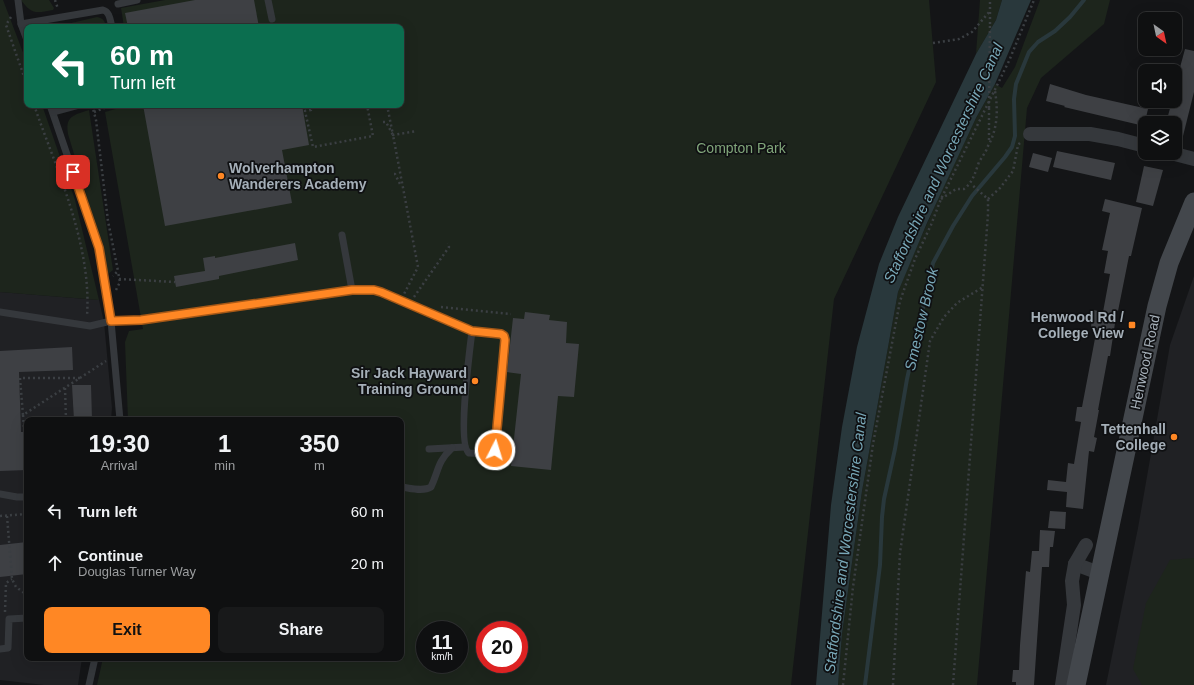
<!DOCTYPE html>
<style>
:root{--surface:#0f1011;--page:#18191a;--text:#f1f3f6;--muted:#9b9d9f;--line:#2f3031;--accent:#ff8724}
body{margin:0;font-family:Arial,sans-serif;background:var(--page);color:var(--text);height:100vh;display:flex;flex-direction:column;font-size:15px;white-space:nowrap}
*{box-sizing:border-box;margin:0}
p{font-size:13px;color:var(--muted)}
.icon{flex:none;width:22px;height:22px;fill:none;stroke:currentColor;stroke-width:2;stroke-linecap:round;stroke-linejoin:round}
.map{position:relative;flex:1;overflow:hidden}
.panel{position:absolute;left:24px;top:417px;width:380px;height:244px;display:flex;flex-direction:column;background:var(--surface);border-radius:8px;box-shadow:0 4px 16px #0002,0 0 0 1px var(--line)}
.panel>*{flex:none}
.hud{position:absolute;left:24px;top:24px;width:380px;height:84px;border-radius:8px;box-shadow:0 4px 16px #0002,0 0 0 1px var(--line);background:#0b6e4f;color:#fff;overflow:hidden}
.needle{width:26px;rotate:147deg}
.buttons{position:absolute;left:1138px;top:12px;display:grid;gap:8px}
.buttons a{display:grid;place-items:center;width:44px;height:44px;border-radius:8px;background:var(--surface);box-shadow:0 4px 16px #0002,0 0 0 1px var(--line);font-size:20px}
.speed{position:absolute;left:416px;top:621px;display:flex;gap:8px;font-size:20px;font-weight:700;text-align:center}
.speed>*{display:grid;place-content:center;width:52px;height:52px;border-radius:50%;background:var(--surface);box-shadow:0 4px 16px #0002,0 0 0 1px var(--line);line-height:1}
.speed small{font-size:10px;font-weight:400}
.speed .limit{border:6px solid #d22;background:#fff;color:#111}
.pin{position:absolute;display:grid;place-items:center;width:34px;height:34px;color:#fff;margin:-17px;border-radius:8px;box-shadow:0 2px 6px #0006}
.me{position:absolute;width:44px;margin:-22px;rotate:5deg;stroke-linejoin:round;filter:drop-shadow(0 0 3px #0008)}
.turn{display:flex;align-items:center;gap:14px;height:84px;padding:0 20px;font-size:18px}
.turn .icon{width:52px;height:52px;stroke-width:2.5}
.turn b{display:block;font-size:28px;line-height:34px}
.eta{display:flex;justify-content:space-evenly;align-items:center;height:68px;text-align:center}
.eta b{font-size:24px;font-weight:600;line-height:28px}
.button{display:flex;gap:8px;margin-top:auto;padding:8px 20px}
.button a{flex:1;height:46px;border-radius:8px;background:var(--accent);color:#111;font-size:16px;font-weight:600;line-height:46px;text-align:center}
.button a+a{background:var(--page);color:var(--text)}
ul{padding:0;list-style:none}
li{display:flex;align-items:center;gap:12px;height:52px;padding:0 20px}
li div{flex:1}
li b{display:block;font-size:15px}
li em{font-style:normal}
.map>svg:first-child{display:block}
.built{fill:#202124}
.green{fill:#1d251c;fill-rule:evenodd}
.water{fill:#29383c}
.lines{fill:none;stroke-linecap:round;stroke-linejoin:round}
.stream{stroke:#29383c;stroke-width:4}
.building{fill:#3e4044}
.path{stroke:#3b3f43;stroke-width:2.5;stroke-dasharray:2 3;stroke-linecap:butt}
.lane{stroke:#35383c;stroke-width:7}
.street{stroke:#35383c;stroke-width:14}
.secondary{stroke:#43474c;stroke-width:19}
.path-bridge{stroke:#3b3f43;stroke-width:2.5;stroke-dasharray:2 3;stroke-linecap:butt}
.route-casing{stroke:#a65817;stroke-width:10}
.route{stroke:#ff8724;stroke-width:7}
.poi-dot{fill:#ff8724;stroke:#0f1012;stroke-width:1.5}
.labels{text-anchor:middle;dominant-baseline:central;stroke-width:3.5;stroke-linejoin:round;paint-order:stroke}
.park-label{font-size:14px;fill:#80a57a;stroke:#0f1012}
.poi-label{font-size:14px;font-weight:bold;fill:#a5afb8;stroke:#0f1012;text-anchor:end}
.street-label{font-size:14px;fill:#a5afb8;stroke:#0f1012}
.water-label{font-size:15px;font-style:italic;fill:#78a7b7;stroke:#0f1012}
</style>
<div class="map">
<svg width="1194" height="685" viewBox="0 0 1194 685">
<rect width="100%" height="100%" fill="#141517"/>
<g class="built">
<path d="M1194 276V685H1106L1138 528 1170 345Z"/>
<path d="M0 292 99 300 104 322 112 408 111 420H27V658H82L78 685H44L0 680Z"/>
</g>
<g class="green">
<path d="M0 0H3L27 63V105H42L75 200 99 300 0 292Z"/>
<path d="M21 0H49L54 8 53 10C36 13 32 15 21 0Z"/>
<path d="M165 0H929L936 82 834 299 791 685H97L103 658H401V420H128L125 342 129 331 143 329 105 112 119 108 123 105H401V27H124L121 8ZM425 630H459V664H425ZM485 630H519V664H485Z"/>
<path d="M980 0H1002L996 20 976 54Z"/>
<path d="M1040 0H1110L1104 24 1041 78 1027 108 977 685H838L842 634 862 491 898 292 909 264 951 170 976 118 995 84 1002 88 1015 67Z"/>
<path d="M97 17C103 18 105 21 106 27H68L67 24Z"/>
<path d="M89 110 113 270 108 274 106 273 102 247 68 134C65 116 74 115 89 110Z"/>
<path d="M1194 558V685H1142L1133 669 1146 603 1170 560Z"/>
</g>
<path class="water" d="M1002 0H1031L995 84 976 118 927 223 898 292 862 491 842 634 838 685H816L831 505 842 427 857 347 879 264 898 217 976 54 996 20Z"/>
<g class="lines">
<path class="stream" d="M865 685 880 565 882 517 884 499 895 449 907 379 933 263 953 226 972 196 1005 157 1012 147 1015 136 1014 99 1016 84 1029 52 1038 42 1055 31 1070 17 1084 0"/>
</g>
<g class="building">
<path d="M195 0H254L259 27H128L125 13Z"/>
<path d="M1185 49 1194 51V92L1183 136 1175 134V123H1166L1172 101H1175V86Z"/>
<path d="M1050 84 1086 95 1148 109 1144 126 1064 107 1065 106 1046 101Z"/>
<path d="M143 105H302L309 145 282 150 292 203 165 226Z"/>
<path d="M1057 151 1115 163 1111 180 1053 167Z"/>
<path d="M1033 153 1052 158 1048 172 1029 167Z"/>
<path d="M1144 166 1163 170 1153 206 1136 202Z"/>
<path d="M1105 199 1142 208 1131 256H1129L1118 311 1117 310 1110 356H1108L1098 410H1099L1094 437 1097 438 1094 452 1089 451 1083 509 1066 507 1067 492 1047 490 1048 480 1066 482 1068 463 1074 464 1081 422 1075 421 1077 407H1082L1097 328 1091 327 1093 310 1103 312 1110 274 1104 273 1108 251 1102 250 1110 213 1102 211Z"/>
<path d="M295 243 298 260 219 276V279L176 287 174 276 205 271 203 258 215 256V258Z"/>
<path d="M525 312 550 315 549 320 567 322 566 343 579 344 574 397 558 396 551 470 511 466 521 374 507 372 513 318 524 319Z"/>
<path d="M72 347 73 370 19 372 21 432H27V470L0 471V351Z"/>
<path d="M72 385H91L92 420H74Z"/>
<path d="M1050 511 1066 512 1065 529 1048 528Z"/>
<path d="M1040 530 1055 531 1053 547H1050L1049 567H1042L1034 685H1016V682H1012L1013 670H1019L1020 645 1026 571 1030 572 1032 551H1039Z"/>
<path d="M27 542V574L0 577V545Z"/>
</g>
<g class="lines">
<g class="path">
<path d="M55 0 58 9"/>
<path d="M11 17 6 25 27 85"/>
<path d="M990 24V0"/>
<path d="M933 43 959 39 972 32 990 11"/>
<path d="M34 105C57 171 92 245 87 316"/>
<path d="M92 105 96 120 108 221 118 271 113 276"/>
<path d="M310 105 311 110 305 111 313 147 373 136 367 105"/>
<path d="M387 105 393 135 417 131"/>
<path d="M989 108V142"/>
<path d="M94 112 112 105"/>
<path d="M383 122H386L393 135 418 267 404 294"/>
<path d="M394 174H395L401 186"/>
<path d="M941 199 956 189H964C973 182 975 173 979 162 982 157 986 152 988 146 998 128 998 110 995 91"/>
<path d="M988 199 1000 188 1013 171 1018 145 1020 143"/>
<path d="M119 279 175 282"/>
<path d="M116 290 120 282 118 272"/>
<path d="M414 297 449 247 448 243"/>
<path d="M441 307 511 314"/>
<path d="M80 378H20L23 415 106 361"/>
<path d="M65 388 66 420"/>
<path d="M23 415 24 428H27"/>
<path d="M0 516 27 514"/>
<path d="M7 516 12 579 16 587 27 595"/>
<path d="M5 612 6 583 12 579"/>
<path d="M843 685 853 587 873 444 900 301 915 259 931 225 941 199 1009 61 1034 0"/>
<path d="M893 685 900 553 930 341 944 317 957 303 983 287"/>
<path d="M953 685 988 214V199L971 184"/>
</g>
<g class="lane">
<path d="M18 0 21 24 27 40"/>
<path d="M268 0 272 19"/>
<path d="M118 4 137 0"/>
<path d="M21 24 103 10C110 12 110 20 112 27"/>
<path d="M50 105 99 248 111 321 120 420"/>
<path d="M53 112 79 105"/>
<path d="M342 235 352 290"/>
<path d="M0 312 90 326 111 321 141 320 352 290H374L381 293 472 331 501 334 504 336 505 340 495 450 491 454 469 453C457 445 470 348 472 331"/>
<path d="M429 449 465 447"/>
<path d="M401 487C410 488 423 492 431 487 439 470 437 462 452 448"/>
<path d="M0 494 17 497H27"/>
<path d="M0 649 8 648 9 619 27 618"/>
<path d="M89 685 95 658"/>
</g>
<g class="street">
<path d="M1030 134H1090L1118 139 1145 146"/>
<path d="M1171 153 1194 159"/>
<path d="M1075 564 1099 573"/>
<path d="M1062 685 1074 605 1072 581 1075 564 1086 545"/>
</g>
<path class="secondary" d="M1076 685 1157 306 1169 263 1194 202"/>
<path class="path-bridge" d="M989 108 990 24"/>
</g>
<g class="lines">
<defs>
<path id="route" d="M73 172 99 248 111 321 141 320 352 290H374L381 292 472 331 501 334 504 336 505 340 495 450"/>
</defs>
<use href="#route" class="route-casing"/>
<use href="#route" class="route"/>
</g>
<g class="poi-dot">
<circle cx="221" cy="176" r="4"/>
<rect x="1128" y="321" width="8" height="8" rx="2"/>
<circle cx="475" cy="381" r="4"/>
<circle cx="1174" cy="437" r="4"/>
</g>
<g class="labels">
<g class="park-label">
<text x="741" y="148">Compton Park</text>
</g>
<g class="poi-label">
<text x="229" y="168" text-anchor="start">Wolverhampton<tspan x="229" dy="16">Wanderers Academy</tspan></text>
<text x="1124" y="317">Henwood Rd /<tspan x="1124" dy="16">College View</tspan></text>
<text x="467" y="373">Sir Jack Hayward<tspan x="467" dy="16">Training Ground</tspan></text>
<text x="1166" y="429">Tettenhall<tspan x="1166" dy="16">College</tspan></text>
</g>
<g class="street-label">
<text transform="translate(1145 362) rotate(-78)">Henwood Road</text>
</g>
<g class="water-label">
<text transform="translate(943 163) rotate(-65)">Staffordshire and Worcestershire Canal</text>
<text transform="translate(921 319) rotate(-77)">Smestow Brook</text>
<text transform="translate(845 543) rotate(-83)">Staffordshire and Worcestershire Canal</text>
</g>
</g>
</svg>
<div class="buttons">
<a><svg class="needle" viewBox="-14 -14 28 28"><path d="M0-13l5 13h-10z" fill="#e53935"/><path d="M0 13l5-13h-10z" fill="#9b9d9f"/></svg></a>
<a><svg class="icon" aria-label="sound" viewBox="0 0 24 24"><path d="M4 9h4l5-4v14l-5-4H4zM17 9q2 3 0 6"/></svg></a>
<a><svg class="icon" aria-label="layers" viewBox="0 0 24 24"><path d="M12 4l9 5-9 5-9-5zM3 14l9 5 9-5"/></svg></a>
</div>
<div class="speed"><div>11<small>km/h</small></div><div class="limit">20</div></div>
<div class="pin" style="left:73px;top:172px;background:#d93025"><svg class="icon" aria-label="arrive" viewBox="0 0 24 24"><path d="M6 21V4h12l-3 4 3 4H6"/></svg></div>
<svg class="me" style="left:495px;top:450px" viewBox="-20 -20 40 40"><circle r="17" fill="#ff8724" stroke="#fff" stroke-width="3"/><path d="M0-11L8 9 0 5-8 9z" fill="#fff"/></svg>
<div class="hud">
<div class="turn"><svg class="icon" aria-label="left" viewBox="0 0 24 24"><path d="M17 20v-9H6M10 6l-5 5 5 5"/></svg><div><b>60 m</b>Turn left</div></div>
</div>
<section class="panel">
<div class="eta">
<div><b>19:30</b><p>Arrival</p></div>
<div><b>1</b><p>min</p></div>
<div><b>350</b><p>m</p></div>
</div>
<ul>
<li><svg class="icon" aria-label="left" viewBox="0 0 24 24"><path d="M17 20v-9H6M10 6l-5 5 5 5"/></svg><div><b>Turn left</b></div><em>60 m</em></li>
<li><svg class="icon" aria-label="ahead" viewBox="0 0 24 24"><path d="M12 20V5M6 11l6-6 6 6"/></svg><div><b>Continue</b><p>Douglas Turner Way</p></div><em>20 m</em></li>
</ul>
<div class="button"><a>Exit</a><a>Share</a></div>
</section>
</div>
